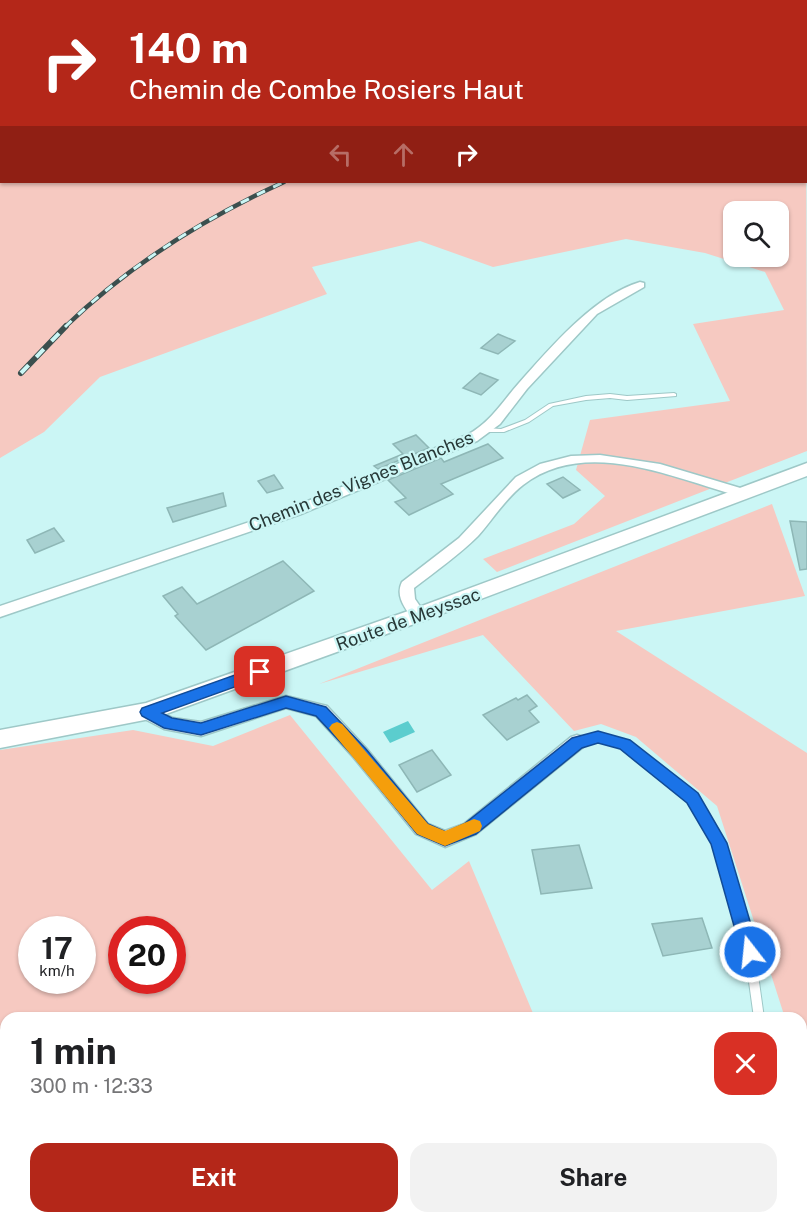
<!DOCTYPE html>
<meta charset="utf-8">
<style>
:root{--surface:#fff;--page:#f2f2f2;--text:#202124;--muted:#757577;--accent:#b42719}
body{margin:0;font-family:"Public Sans",sans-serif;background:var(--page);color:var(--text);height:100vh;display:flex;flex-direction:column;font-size:22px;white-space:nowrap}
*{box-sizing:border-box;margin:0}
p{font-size:20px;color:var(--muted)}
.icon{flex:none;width:33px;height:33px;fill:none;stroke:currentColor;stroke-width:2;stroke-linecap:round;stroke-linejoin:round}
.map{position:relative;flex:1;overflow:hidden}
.side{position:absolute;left:0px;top:1012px;width:807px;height:212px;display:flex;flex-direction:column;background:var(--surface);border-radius:18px 18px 0 0;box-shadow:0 2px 4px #0004}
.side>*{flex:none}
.banner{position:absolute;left:0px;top:0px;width:807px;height:183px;box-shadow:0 2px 4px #0004;background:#b42719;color:#fff;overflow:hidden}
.tools{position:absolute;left:723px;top:201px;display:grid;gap:12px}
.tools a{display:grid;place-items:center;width:66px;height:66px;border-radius:12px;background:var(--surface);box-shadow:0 2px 4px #0004;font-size:30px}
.speed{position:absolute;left:18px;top:916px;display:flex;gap:12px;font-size:30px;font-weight:700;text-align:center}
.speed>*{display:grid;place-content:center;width:78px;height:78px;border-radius:50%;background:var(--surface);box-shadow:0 2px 4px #0004;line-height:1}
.speed small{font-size:15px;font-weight:400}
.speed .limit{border:9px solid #d22;background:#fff;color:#111}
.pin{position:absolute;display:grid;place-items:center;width:51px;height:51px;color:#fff;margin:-26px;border-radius:12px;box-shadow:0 3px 9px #0006}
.me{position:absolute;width:66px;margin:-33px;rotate:344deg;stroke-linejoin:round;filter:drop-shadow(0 0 4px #0008)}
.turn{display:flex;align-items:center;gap:21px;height:126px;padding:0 30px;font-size:27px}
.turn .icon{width:78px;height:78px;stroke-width:2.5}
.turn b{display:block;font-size:42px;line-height:51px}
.lanes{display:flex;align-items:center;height:57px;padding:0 30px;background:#0003;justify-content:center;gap:30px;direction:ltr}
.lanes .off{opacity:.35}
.round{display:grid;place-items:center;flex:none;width:63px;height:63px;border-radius:18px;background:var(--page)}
.summary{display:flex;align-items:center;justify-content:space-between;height:102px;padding:0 30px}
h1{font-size:36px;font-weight:700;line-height:45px}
.button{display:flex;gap:12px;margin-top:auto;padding:12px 30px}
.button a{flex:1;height:69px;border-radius:18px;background:var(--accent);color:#fff;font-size:24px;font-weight:700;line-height:69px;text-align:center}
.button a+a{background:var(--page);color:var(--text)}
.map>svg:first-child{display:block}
.green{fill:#f6c9c1;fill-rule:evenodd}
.water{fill:#5bcdce}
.building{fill:#a8d1d1;stroke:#8eb7b6;stroke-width:1.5}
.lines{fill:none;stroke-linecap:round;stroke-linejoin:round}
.service-casing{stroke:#9ec8c7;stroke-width:2}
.minor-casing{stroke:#9ec8c7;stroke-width:3}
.secondary-casing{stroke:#9ec8c7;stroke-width:3}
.service{fill:#fff;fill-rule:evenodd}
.minor{fill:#fff;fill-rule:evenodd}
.secondary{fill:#fff;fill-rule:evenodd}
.rail-far1-casing{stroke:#3b4f4e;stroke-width:4.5}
.rail-casing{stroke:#3b4f4e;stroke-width:6}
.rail-far1{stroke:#cbf6f5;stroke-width:3;stroke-dasharray:9;stroke-linecap:butt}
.rail{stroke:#cbf6f5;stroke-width:4;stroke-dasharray:11;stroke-linecap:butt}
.route{fill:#1a73e8;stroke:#114b97;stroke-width:1.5}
.slow{fill:#f59e0b}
.labels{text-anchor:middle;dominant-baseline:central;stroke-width:4.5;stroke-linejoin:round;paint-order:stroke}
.street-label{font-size:18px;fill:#273837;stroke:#cbf6f5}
</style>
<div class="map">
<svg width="807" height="1223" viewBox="0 0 807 1223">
<rect width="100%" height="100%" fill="#cbf6f5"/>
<g class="green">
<path d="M0 0H482L483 1 2 2 0 18Z"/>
<path d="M806 71 807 451 497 572 483 559 574 524 605 496 576 470 590 420 730 401 693 324 784 310 765 272 705 253 626 239 493 267 420 241 312 267 327 294 100 377 44 432 0 458V152L2 182H806ZM734 212H778V256H734Z"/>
<path d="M772 504 805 596 616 631 807 753V1077L801 1069V1018H785L717 806 636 737 601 724 574 731 483 635 319 684Z"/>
<path d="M290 715 432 890 469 861 535 1018H6V1218H616L618 1223H0V750L133 730 213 746ZM32 930H82V981H32ZM122 930H172V981H122Z"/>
</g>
<path class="water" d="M408 721 415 732 390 743 383 732Z"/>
<g class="building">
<path d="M498 334 515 341 498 354 481 348Z"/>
<path d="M480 373 498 380 481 395 463 388Z"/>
<path d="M416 435 429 448 378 469 374 466 403 454 393 444Z"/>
<path d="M488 444 503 458 441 484 453 494 409 515 395 502 406 498 388 480 441 458 444 462Z"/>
<path d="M274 475 283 488 267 493 258 481Z"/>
<path d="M563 477 580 490 563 498 547 484Z"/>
<path d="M223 493 226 506 173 522 167 508Z"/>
<path d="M790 521 807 522V569L800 570Z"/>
<path d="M54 528 64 541 35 553 27 540Z"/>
<path d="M283 561 314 591 206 650 175 616 178 614 163 596 182 587 197 604Z"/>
<path d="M527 695 537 706 529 711 539 722 507 740 483 715 516 698 518 700Z"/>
<path d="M432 750 451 775 417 792 399 765Z"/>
<path d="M579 845 592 888 541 894 532 850Z"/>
<path d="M702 918 712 948 663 956 652 924Z"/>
</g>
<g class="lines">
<defs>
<g id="service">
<rect x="0" y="95" width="2" height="3"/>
<path d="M674 393 676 394V396L627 400 610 398 586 400 553 406 529 422 504 432H486L483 430 486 428 501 429 525 420 549 404 586 396 610 394 627 396Z"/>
<path d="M598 734 628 743 695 795 721 840 755 953 764 1018H754L745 953 714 844 689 801 622 748 598 740 577 745 574 744 573 742 574 740 577 739Z"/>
</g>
<g id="minor">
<rect x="806" y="27" width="1" height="4"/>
<path d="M640 282 644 283V287L597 314 527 389 500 424 477 441 301 514 0 617V606L291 508 467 435C491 422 502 402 519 383 550 348 595 295 640 282Z"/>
<path d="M600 455 660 464 747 490 749 493 742 497C675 479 587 436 523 485 505 499 493 519 478 536 459 555 436 571 414 588L415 599 426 615 423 619H413C405 608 395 596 402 582L459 538 516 477 540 464 571 456Z"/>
<path d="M286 696 327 706 366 748 428 824 445 831 464 824 571 737 577 735 583 737 585 742 583 747 476 834 445 847 416 834 354 758 316 716 286 708 201 736 164 729 141 717 139 712 141 707 147 706 173 718 201 722Z"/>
</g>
<path id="secondary" d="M807 463V476L425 620 155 718 0 748V730L146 703 411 610Z"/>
</defs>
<use href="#service" class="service-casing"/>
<use href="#minor" class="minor-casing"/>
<use href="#secondary" class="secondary-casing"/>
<use href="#service" class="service"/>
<use href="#minor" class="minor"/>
<use href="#secondary" class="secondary"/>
<defs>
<path id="rail-far1" d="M65 327C129 265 203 219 284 182"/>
<path id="rail" d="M21 373 66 326"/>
</defs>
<use href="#rail-far1" class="rail-far1-casing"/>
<use href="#rail" class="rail-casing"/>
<use href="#rail-far1" class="rail-far1"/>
<use href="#rail" class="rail"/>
</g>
<path class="route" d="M260 666 265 668 267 672 265 676 162 713 172 718 201 723 286 696 326 707 366 749 428 824 446 832 464 824 572 738 598 731 630 740 698 793 727 843 759 952 756 958 750 961 743 958 711 844 687 803 620 749 598 743 582 748 476 834 445 846 417 834 355 758 316 716 286 708 201 735 164 728 142 716 140 712 142 708Z"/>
<path class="slow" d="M337 722 342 724 428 824 445 831 474 819 480 821 482 826 480 831 445 846 417 834 332 732 329 728 332 724Z"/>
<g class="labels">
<g class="street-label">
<text transform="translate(361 481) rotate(-22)">Chemin des Vignes Blanches</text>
<text transform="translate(408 619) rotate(-20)">Route de Meyssac</text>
</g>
</g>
</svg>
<div class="tools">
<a><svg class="icon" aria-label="search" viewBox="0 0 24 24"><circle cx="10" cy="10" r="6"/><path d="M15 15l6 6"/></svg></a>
</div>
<div class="speed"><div>17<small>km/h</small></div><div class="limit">20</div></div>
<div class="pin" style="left:260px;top:672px;background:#d93025"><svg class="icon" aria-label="arrive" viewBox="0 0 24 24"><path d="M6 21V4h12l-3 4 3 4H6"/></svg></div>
<svg class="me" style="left:750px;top:952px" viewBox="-20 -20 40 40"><circle r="17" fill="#1a73e8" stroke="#fff" stroke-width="3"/><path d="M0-11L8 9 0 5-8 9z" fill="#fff"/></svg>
<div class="banner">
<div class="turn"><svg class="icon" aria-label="right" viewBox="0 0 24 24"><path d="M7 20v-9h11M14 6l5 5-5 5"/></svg><div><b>140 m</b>Chemin de Combe Rosiers Haut</div></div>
<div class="lanes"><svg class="icon off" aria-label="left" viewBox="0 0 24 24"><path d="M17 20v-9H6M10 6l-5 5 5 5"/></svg><svg class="icon off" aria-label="ahead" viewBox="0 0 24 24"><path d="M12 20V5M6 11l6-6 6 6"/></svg><svg class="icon" aria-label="right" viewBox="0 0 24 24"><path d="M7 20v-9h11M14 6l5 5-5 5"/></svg></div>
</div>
<section class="side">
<div class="summary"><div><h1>1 min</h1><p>300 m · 12:33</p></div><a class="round" style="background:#d93025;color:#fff"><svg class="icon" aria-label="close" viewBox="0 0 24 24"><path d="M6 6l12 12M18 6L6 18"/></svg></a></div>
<div class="button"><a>Exit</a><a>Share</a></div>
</section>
</div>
